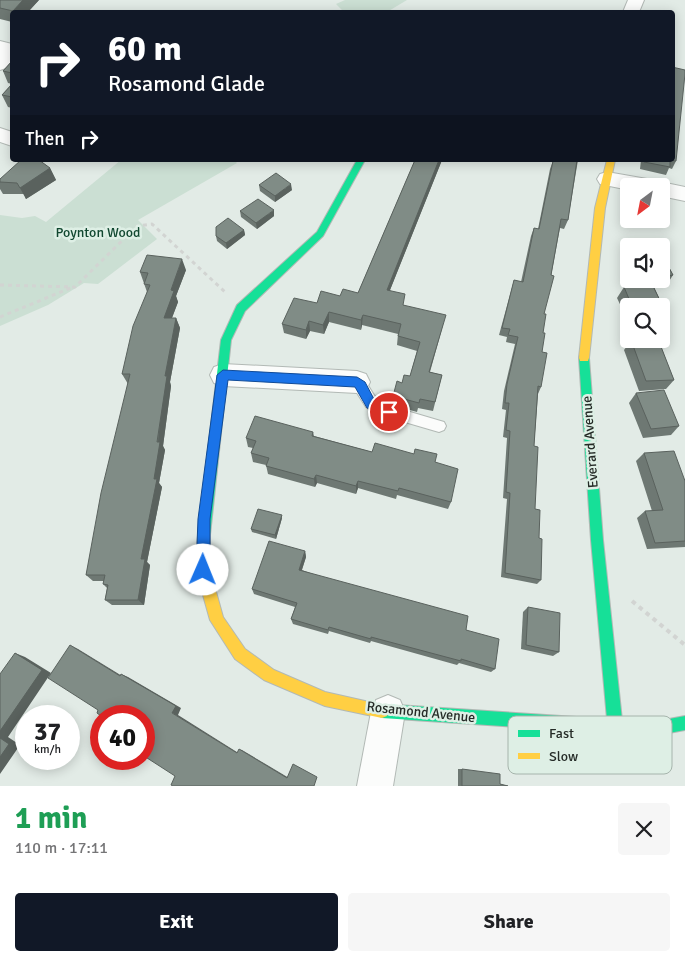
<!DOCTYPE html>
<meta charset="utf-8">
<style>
:root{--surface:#fff;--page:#f6f6f6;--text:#202124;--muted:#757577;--accent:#111827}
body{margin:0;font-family:Signika,sans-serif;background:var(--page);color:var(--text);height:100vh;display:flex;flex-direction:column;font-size:19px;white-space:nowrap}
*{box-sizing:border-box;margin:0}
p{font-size:16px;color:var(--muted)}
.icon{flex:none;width:28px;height:28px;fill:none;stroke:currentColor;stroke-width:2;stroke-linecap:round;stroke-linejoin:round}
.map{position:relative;height:786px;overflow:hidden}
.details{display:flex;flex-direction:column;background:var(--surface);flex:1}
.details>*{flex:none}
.guide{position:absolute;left:10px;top:10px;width:665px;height:152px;border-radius:5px;box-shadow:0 2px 12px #0003;background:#111827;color:#fff;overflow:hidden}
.needle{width:32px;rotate:212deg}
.fabs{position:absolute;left:620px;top:178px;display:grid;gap:10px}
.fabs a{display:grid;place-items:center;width:50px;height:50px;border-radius:5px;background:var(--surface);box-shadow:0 2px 12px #0003;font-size:25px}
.speed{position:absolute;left:15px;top:705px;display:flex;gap:10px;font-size:25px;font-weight:700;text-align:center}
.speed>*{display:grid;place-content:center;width:65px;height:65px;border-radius:50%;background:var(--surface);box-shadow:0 2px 12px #0003;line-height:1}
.speed small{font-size:12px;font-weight:400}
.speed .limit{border:8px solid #d22;background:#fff;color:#111}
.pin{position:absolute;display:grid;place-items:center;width:42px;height:42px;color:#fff;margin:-21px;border:2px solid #fff;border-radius:50%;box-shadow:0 1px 5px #0007}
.me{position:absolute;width:55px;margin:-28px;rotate:1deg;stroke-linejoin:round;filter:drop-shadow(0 0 4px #0008)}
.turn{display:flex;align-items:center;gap:18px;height:105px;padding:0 15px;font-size:22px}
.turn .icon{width:65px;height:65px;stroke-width:2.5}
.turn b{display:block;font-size:35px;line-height:42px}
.then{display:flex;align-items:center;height:48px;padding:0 15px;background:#0003;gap:10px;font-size:19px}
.round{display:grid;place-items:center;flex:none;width:52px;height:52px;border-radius:5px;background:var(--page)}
.headline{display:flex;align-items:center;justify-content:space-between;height:85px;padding:0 15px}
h1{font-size:30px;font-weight:700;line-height:38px;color:#1e9e55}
.cta{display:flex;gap:10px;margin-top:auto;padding:10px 15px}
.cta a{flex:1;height:58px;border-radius:5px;background:var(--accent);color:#fff;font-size:20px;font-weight:700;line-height:58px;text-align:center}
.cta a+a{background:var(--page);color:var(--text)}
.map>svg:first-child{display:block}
.green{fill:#cbdfd3}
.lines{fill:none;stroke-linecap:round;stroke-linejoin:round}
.lane-casing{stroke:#b2b9b5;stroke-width:2}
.street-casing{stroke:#b2b9b5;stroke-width:2}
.fast-casing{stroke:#b2b9b5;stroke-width:2}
.slow-casing{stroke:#b2b9b5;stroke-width:2}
.path-far1{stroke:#d2d4d2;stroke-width:3;stroke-dasharray:4 4;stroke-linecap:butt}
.path{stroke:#d2d4d2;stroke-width:4;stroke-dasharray:4.5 4.5;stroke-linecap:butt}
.lane{fill:#fbfcfb;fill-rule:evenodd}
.street{fill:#fbfcfb;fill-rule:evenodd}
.fast{fill:#16e098;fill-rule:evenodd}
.slow{fill:#ffcf43;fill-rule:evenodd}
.wall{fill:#6e7873}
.shaded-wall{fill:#5a625e}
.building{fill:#808c86;stroke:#5a625e}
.route{fill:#1a73e8;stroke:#114b97}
.labels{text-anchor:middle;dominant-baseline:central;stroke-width:5;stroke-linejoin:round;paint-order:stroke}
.park-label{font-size:14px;fill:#114830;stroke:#deefe5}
.street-label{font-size:14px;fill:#252b27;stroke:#deefe5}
.key{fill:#deefe5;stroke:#a6b4ac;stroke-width:1}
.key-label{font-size:14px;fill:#252b27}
</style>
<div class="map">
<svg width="685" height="786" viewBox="0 0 685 786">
<rect width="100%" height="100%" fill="#e2ebe6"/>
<g class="green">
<path d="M345 0H407L387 12H337L342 10 336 4Z"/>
<path d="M121 160H234L237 163 138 220 157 239 98 284 84 283 48 305 0 326V215L22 218 35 216 46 222Z"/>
</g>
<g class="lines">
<defs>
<path id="lane" d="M357 376C370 381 371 397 383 404L444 422 446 426 444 430 439 432 374 413 366 407 350 382 352 378Z"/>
<g id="street">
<path d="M628 0H644L639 12H623Z"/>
<path d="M0 41 12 44C12 56 14 67 0 70Z"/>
<path d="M0 128 12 132V146L0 142Z"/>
<path d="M607 172 647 179 656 183 661 182 685 187V201L661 196V186H629V190L600 184 597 179 600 174Z"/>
<path d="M223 364 357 371 366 374 370 382 366 390 357 393 223 386 214 383 210 375 214 367Z"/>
<path d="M388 695 400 700 405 712 393 786H357L371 712 376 700Z"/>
</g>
<g id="fast">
<path d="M357 160H365L323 236 245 311 231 340 210 535 209 539 204 541 199 539 198 535 221 340 237 305 317 232Z"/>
<path d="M584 353 588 355 589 358 603 540 622 720 653 722 685 716V730L653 736 382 718 377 716 375 711 377 706 382 704 607 719 591 540 579 358 580 355Z"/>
</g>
<g id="slow">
<path d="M607 160H615L605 208 589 358 588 361H580L579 358 595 208Z"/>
<path d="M204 529 209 531 210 535V570L223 617 245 649 274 670 325 692 387 706 389 711 387 716 382 718 325 706 264 680 235 659 210 620 196 570 198 535 199 531Z"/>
</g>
</defs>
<use href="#lane" class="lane-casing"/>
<use href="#street" class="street-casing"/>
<use href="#fast" class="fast-casing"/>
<use href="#slow" class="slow-casing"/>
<g class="path-far1">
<path d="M0 285 75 287 137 226 152 224 225 292"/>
<path d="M0 317 73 287"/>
</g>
<path class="path" d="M632 601 685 645"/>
<use href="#lane" class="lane"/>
<use href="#street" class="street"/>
<use href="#fast" class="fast"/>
<use href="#slow" class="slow"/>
</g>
<g class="wall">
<path d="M0 0H39L28 12H12V22L0 19Z"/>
<path d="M12 61V108L8 107 2 95 12 84 8 83 3 71Z"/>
<path d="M415 160H442L390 290 403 305 443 325 430 372 442 375 433 411 418 408 417 412 392 405 393 396 402 383 410 376 417 351 397 345 398 334 362 325 361 330 329 322 324 334 310 331 306 339 284 333 282 324 317 303 340 296 358 293Z"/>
<path d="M554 160H578L568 220 564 229 560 228 544 314 542 352 541 387 538 394 534 446 535 509 539 538 541 580 537 584 501 577 507 499 503 498 507 438 503 437 506 410 502 409 504 391 515 344 506 342 507 337 499 335 514 280 521 282 531 236 534 228 538 229 550 169 553 161Z"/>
<path d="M641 160H672L676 161 672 169 669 168 666 175 640 169Z"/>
<path d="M50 168 56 180 26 199 24 194H3L0 189V179Z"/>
<path d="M259 185 292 190 275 202 260 191Z"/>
<path d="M240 211 274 216 257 229 241 217Z"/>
<path d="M244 230 245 235 227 249 217 241 216 236Z"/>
<path d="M631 243 657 246H629V262L625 254Z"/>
<path d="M661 253 673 275 666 286 654 287 668 317 661 327V306H629V323L617 298 624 287 641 285 637 279H661Z"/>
<path d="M186 270 176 296 178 302 172 318H176L180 328 170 382 171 386 163 446 165 450 159 483 162 487 147 562 150 565 144 605H112L105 600 107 588 103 584 104 581H93L86 575 128 384 122 374 147 292 140 272Z"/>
<path d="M629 338 658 339 674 380 666 389 639 391 624 350 627 346 626 343Z"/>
<path d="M636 393 679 426 671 435 643 438 629 403Z"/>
<path d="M313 432 314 436 372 452 435 462 451 502 448 509 397 495 396 499 358 488 356 494 317 483 315 487 268 474 266 465 253 462 251 453 253 448 248 447 246 438Z"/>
<path d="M644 453 685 481V547L647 549 637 518 645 511H652L636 461Z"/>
<path d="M282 518 276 539 252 532 251 529Z"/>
<path d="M305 551 306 557 302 570 466 630 495 669 491 672 459 663 457 665 371 641 370 643 329 631 328 634 293 624 291 619 295 607 254 594 252 589Z"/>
<path d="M528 607 559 652 553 656 521 649 523 612Z"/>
<path d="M458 769H462L500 784 508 786H458Z"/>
</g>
<g class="shaded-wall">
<path d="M23 0H39L28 12H14L13 11Z"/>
<path d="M439 160H442L386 300 387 290Z"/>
<path d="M50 168 56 180 26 199 20 188Z"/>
<path d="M291 184 292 190 275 202V196Z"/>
<path d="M274 210V216L257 229 256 223Z"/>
<path d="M244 230 245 235 227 249 226 243Z"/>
<path d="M182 259 186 270 176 296 178 302 168 328 164 318 171 290Z"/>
<path d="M329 312V322L324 334 323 325Z"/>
<path d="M363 315 362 325 361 330V320Z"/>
<path d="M176 318 180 328 170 382 171 386 163 446 165 450 159 483 162 487 147 562 150 565 144 605 138 600 141 559 154 479 165 376Z"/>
<path d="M309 321 310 331 306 339V330Z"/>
<path d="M316 475 317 483 315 487 314 479Z"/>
<path d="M358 481V488L356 494V486Z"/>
<path d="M282 515V518L276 539 275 535Z"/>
<path d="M305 551 306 557 300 575 299 570Z"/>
<path d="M70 645 78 649 127 679 120 676Z"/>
<path d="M15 653 25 657 51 673 8 737 20 745 0 774V731Z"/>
<path d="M121 674 128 677 181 708 178 715 240 754 237 753 172 713Z"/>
<path d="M239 749 242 750 289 778H287Z"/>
</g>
<g class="building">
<path d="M0 0H23L13 11 0 8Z"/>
<path d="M12 61V73L3 71Z"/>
<path d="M672 67 685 70V74L676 161 670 160V167L644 162V160H672Z"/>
<path d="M12 84V97L2 95Z"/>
<path d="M21 160H39L50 168 20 188 17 183 0 182V179Z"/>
<path d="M415 160H439L387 290 405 294 403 305 446 315 429 372 442 375 435 402 420 399 419 403 393 396 397 381 402 383 404 375 410 376 420 342 398 336 401 324 363 315 361 320 329 312 323 325 309 321 306 330 282 324 294 298 317 303 321 291 340 296 343 289 358 293Z"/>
<path d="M555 160H577L568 220 561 219 551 275 554 276 544 314H546L543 333H545L542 352 547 353 541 387 538 386 534 446 538 447 535 509 540 510 539 538 542 539 541 580 505 573 510 493 506 492 510 431 506 430 509 403H505L507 384 518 337 508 335 510 329 502 328 514 280 523 282 534 228 539 229 553 161H555Z"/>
<path d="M276 173 291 184 275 196 259 185Z"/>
<path d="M258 199 274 210 256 223 240 211Z"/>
<path d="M228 218 244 230 226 243 216 236V227Z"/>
<path d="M654 240 657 246H632L631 243Z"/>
<path d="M661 253 673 275 661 277Z"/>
<path d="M147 255 182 259 171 290 174 291 164 318H176L165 376H167L157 442H160L154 479H157L141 559H145L138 600H105L108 585 103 584 105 575H86L101 493 130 374H122L133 326 150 285 144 284 148 273 140 272Z"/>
<path d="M652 284 668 317 661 318V306H632L624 287Z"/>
<path d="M635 339H658L674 380 646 381 631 340H635Z"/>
<path d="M664 390 679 426 651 429 636 393Z"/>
<path d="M255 416 313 432 312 436 372 452 375 443 414 454 415 449 437 454 435 462 458 469 451 502 399 488 398 491 358 481 356 486 316 475 314 479 266 466 269 458 251 453 256 441 246 438Z"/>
<path d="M674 451 685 481V541L655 543 645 511 663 510 644 453Z"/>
<path d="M258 509 282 515 275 535 251 529Z"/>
<path d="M269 541 305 551 299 570 468 616 466 630 499 639 495 669 461 659V661L371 637V639L329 627 328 630 291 619 297 603 252 589Z"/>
<path d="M528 607 560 613 559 652 526 645Z"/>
<path d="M70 645 120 676 121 674 176 706 172 713 237 753 239 749 287 778 293 764 317 777 314 786H173L171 785 175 776 144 756V716H101L97 713 98 710 48 678Z"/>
<path d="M15 653 42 670 0 731V674Z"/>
<path d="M0 738 9 744 0 757Z"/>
<path d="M462 769 500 774V784L508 786H462Z"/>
</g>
<path class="route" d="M223 370 357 377 365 382 375 401 393 408 395 412 393 415 389 417 367 408 355 387 228 380 210 519V570L208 575 203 577 198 575 196 570 198 519 217 375Z"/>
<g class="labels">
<g class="park-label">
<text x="98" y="232">Poynton Wood</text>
</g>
<g class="street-label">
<text transform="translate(590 442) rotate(-94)">Everard Avenue</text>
<text transform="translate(421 712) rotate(6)">Rosamond Avenue</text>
</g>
</g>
<rect x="508" y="716" width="164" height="58" rx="8" class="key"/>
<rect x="518" y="730" width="22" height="7" fill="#16e098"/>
<rect x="518" y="753" width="22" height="6" fill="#ffcf43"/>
<g class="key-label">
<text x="549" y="738">Fast</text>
<text x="549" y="761">Slow</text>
</g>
</svg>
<div class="fabs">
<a><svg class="needle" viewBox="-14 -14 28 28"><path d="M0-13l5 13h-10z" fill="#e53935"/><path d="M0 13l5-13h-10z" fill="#757577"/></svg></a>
<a><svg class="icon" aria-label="sound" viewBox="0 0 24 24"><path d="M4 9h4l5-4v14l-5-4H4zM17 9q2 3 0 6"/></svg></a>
<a><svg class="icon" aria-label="search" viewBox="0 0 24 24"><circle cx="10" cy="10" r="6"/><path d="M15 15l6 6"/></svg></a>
</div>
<div class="speed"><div>37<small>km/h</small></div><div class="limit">40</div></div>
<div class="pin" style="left:389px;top:412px;background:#d93025"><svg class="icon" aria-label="arrive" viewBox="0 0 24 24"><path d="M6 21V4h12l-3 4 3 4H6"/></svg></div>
<svg class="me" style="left:203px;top:570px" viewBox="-20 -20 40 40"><circle r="19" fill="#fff"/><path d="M0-13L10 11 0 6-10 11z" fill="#1a73e8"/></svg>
<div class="guide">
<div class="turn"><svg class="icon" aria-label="right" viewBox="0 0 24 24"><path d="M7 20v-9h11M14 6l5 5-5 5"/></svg><div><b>60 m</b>Rosamond Glade</div></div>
<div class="then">Then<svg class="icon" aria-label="right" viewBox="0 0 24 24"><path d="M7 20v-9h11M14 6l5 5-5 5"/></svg></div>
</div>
</div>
<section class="details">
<div class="headline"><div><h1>1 min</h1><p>110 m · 17:11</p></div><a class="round"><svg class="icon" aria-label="close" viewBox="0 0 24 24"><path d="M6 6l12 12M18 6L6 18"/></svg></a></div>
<div class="cta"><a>Exit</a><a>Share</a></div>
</section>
